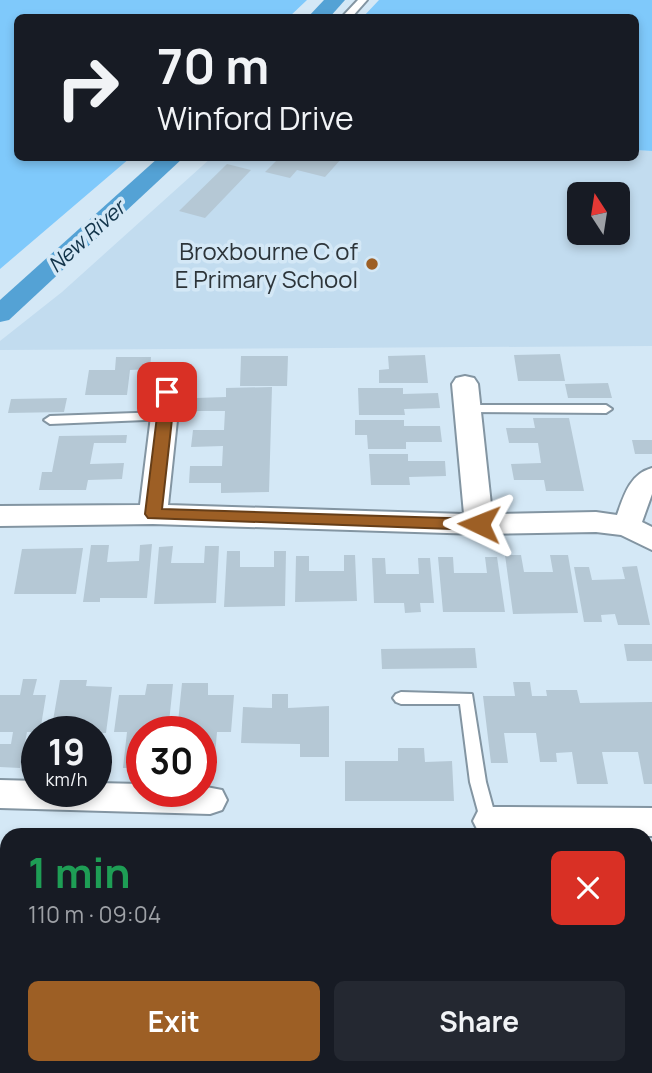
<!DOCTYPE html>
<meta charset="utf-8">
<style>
:root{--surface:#171b24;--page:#242831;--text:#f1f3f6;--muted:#9ea1a6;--accent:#9d5f25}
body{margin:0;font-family:Manrope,sans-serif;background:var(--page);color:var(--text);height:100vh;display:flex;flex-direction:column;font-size:26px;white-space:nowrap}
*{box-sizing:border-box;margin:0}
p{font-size:23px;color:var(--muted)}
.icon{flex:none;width:38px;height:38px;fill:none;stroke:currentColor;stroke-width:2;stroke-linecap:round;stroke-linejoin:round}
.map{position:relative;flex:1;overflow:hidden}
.drawer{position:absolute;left:0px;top:828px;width:653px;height:247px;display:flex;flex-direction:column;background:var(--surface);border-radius:21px 21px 0 0;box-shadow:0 4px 10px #0003}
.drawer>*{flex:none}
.hud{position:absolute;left:14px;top:14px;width:625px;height:147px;border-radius:10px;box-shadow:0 4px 10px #0003;background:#171b24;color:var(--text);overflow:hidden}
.needle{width:46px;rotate:348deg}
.controls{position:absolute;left:567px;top:182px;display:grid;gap:14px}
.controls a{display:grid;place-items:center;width:63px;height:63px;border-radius:10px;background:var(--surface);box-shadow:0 4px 10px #0003;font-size:35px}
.speed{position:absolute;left:21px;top:716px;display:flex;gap:14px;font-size:35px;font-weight:700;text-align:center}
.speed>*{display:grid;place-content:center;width:91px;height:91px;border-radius:50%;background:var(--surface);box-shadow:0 4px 10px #0003;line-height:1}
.speed small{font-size:18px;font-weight:400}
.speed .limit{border:10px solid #d22;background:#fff;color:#111}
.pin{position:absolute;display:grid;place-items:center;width:60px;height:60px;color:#fff;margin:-30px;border-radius:14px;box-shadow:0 4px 10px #0006}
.me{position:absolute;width:77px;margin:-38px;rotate:272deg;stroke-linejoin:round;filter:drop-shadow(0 0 5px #0008)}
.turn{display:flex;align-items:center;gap:24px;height:147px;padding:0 28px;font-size:32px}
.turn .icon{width:91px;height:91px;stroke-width:2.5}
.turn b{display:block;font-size:49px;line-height:60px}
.round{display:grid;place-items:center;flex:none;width:74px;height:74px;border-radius:10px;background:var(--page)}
.headline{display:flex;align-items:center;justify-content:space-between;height:119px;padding:0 28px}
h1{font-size:42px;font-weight:700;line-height:52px;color:#1e9e55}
.action{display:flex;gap:14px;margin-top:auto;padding:14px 28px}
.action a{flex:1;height:80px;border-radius:10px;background:var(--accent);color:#fff;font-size:28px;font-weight:700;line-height:80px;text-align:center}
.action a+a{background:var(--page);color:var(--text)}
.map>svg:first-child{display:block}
.built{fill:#c2dcef;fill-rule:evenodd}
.green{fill:#7fc9fb}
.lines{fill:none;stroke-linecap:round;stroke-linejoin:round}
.canal{fill:#54a2d5;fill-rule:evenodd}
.building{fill:#b5c8d5}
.service-casing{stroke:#8395a2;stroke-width:4}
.minor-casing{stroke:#8395a2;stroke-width:4}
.service{fill:#fff;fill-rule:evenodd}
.minor{fill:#fff;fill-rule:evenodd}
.route{fill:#9d5f25;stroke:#663e18;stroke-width:2}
.poi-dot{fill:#9d5f25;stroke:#d4e8f6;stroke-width:2.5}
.labels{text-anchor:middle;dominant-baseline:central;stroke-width:7;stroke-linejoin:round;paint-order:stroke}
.far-water-label{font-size:21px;font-style:italic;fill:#12344a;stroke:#d4e8f6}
.poi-label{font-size:24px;fill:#2d353a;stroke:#d4e8f6;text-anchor:end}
</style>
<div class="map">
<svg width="652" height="1073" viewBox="0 0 652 1073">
<rect width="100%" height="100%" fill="#d4e8f6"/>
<path class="built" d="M635 150 652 151V346L0 350V341L62 292 211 158H635ZM579 194H618V233H579Z"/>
<g class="green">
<path d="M0 0H307L289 17 18 18V158H130L0 269Z"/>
<path d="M379 0H652V151L635 150V18L363 17Z"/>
</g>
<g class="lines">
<g class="canal">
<path d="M324 0H345L329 18H307Z"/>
<path d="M158 158H183L9 320 0 322V300Z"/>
</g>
</g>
<g class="building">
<path d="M279 158H342L325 177 297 170 290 178 265 172Z"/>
<path d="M227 164 251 170 205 218 179 211Z"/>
<path d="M560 354 565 381H518L514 355Z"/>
<path d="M425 355 428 383H379V370L389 369 388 356Z"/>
<path d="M241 356H288L287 386H240Z"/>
<path d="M116 357H151L150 369 130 370 127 395H85L89 370H115Z"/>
<path d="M608 383 612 398H568L565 384Z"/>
<path d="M272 387 269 492 221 493V483H189L190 466H222L223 446 191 447 193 430H224L225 411H195L196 398 226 397V388Z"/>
<path d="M358 388H403V394L438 393 440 408 404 409 405 415H359Z"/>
<path d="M67 398 64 412 8 413 11 399Z"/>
<path d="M533 418H569L584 491H546L544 480H514L511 464 541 463 538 443H509L506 428H535Z"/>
<path d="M355 420H404V426H440L442 442H406V449H368L367 435H355Z"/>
<path d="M127 435 126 443H94L90 464 124 463 122 479 88 480 86 490H39L42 472H52L59 436Z"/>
<path d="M632 440H652V454H635Z"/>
<path d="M369 454H408V461H445L446 476 409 477 410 485H371Z"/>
<path d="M152 544 147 598H100V602H83L91 545H109L107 562 139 561 140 545Z"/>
<path d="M173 546 171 563H204L205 546H219L216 603 154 604 159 547Z"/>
<path d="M83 548 76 594H14L22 549Z"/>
<path d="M227 551H240V567H274V551H286L285 606 224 607Z"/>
<path d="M344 555H355L357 601 295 602 296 556H309V571H344Z"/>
<path d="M505 555H521L524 572H553L550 555H568L578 613 513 614Z"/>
<path d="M438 557H453L454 573H487L485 557H497L505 612H443Z"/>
<path d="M372 558H385L386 574H419L418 558H430L434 603H420L421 612 405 613 404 603H374Z"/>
<path d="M637 566 650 625H618L615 614 601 615 602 622H584L574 567H589L592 580 625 579 622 567Z"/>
<path d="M624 644H652V661H627Z"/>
<path d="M475 648 477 668 382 669 381 649Z"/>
<path d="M23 679H37L33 695H46L40 732H27L20 768 0 767V744H11L13 732H0V695H20Z"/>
<path d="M60 680H87L86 686 112 687 106 733 51 732Z"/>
<path d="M513 682H530L532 696H547L546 690H577L580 703 652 702V784H644L638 752H602L608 784H577L572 752 556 753 557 762H540L536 733H504L508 763H491L483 696H515Z"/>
<path d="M182 683H208V695H234L231 732H217L214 767H201V732H177Z"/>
<path d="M147 684H173L168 732H142V768H123L127 732H114L119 695H145Z"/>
<path d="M272 694H288V708L329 706V757H300V744L241 743 243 707 272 708Z"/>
<path d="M398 748H424L425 762 452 761 454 801H345V761H398Z"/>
<rect x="0" y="859" width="7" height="37"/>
<path d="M646 898 652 914V977H646Z"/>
<path d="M0 1011H7V1068H275V1073H0Z"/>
<rect x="304" y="1068" width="42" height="5"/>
</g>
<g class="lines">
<defs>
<g id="service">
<path d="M358 0H367L351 18H341Z"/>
<path d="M468 405H606L612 409 606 413 463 412 462 409 463 406Z"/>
<path d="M164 412 170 416 169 419 50 424 44 420 50 416Z"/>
<path d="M401 692 472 694 486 782 498 826 496 831 490 833 484 831 482 826 470 782 460 704H401L396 702 393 698 396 694Z"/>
</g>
<g id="minor">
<path d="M465 376 474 378 478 384 492 514 596 512 617 515C624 495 630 474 652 468V494L642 522 652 527V550L621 535 596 532 479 534 153 524 0 526V506L140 505 154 392 158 386H176L180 392 168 505 464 514 452 384 456 378Z"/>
<path d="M0 780 37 781V791H96V783L142 784V791H201V786L222 790 227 800 222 810 210 814 0 808Z"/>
<path d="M490 807 652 808V836L489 835 478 831 473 821 478 811Z"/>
</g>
</defs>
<use href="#service" class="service-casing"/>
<use href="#minor" class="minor-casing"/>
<use href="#service" class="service"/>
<use href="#minor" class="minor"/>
</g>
<path class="route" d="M167 388 175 392 162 509 479 519 487 524 479 530 148 518 145 514 160 392Z"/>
<circle class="poi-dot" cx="372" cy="264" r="7"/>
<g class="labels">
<g class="far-water-label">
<text transform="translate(86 236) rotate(-42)">New River</text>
</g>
<g class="poi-label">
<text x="358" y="250">Broxbourne C of<tspan x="358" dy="28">E Primary School</tspan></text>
</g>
</g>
</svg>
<div class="controls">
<a><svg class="needle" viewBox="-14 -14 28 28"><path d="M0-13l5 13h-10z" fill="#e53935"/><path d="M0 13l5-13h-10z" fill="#9ea1a6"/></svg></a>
</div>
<div class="speed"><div>19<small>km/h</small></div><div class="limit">30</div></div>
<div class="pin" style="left:167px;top:392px;background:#d93025"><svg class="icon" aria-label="arrive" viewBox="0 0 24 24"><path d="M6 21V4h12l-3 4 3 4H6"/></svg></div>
<svg class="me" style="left:479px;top:524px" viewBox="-20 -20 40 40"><path d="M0-17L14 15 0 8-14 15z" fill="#9d5f25" stroke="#fff" stroke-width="4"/></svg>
<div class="hud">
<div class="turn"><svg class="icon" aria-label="right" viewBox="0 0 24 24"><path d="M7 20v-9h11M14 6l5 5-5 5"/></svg><div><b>70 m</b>Winford Drive</div></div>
</div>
<section class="drawer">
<div class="headline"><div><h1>1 min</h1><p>110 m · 09:04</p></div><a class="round" style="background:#d93025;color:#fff"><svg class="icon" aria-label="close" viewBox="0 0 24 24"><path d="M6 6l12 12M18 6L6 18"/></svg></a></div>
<div class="action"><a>Exit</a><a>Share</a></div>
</section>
</div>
